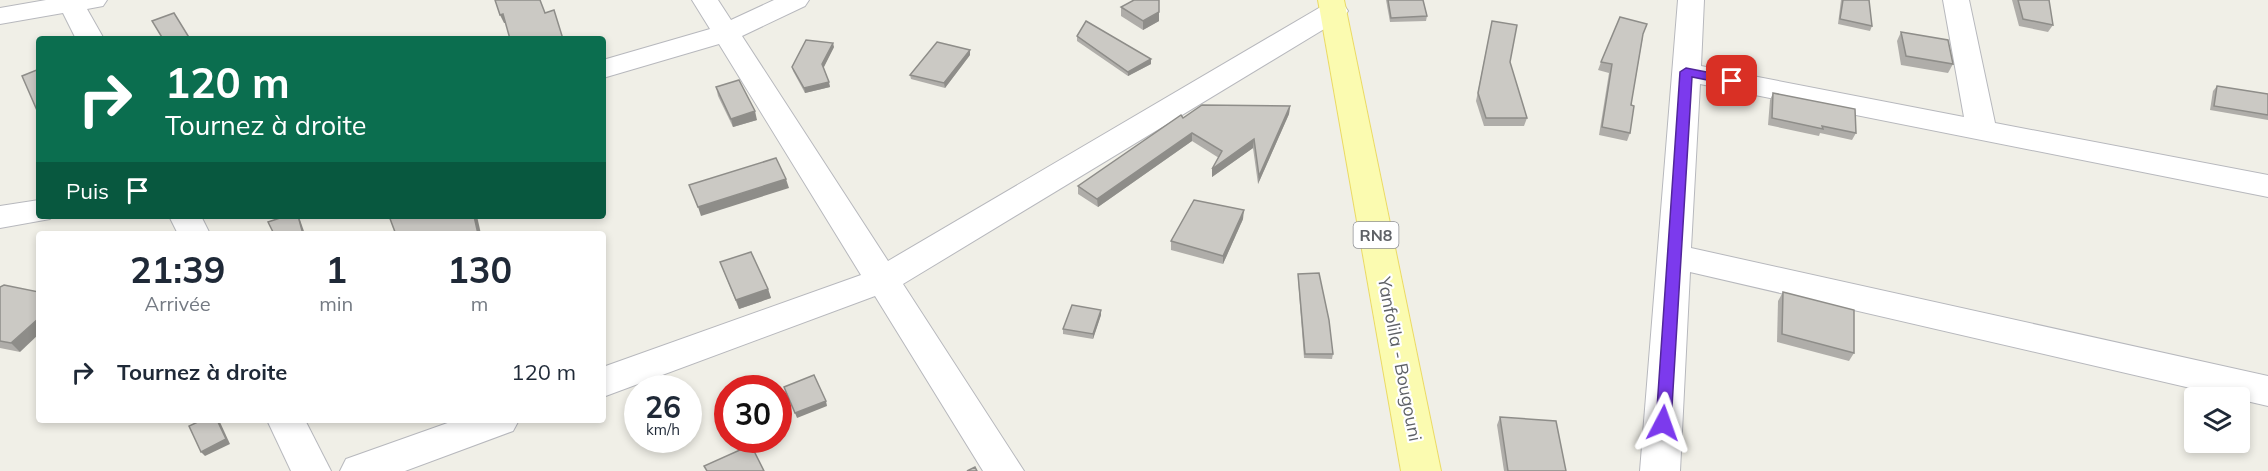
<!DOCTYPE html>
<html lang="fr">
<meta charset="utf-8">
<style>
:root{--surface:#fff;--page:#f2f2f3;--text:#1f2937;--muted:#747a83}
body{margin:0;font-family:Mulish,sans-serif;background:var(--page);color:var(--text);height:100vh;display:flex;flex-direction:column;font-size:22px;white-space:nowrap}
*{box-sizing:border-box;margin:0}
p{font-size:20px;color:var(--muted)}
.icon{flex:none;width:33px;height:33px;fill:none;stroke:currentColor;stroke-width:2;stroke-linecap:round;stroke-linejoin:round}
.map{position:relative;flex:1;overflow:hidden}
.drawer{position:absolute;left:36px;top:231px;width:570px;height:192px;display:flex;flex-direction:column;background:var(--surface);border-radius:6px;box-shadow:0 3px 9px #0003}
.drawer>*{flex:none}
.hud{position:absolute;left:36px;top:36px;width:570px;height:183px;border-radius:6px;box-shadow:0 3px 9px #0003;background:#0b6e4f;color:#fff;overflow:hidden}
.tools{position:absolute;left:2184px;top:387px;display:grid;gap:12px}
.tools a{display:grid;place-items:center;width:66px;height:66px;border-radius:6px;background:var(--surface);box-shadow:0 3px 9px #0003;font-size:30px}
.speed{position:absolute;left:624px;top:375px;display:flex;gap:12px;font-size:30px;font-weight:700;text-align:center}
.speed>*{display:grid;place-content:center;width:78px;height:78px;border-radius:50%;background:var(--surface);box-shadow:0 3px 9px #0003;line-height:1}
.speed small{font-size:15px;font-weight:400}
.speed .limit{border:9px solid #d22;background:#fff;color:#111}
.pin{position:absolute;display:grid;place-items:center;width:51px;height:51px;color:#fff;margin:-26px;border-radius:12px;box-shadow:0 3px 9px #0006}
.me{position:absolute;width:66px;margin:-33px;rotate:4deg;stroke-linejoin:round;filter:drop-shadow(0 0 4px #0008)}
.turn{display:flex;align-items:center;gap:21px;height:126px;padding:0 30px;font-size:27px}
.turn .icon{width:78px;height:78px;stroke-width:2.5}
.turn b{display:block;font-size:42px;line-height:51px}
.then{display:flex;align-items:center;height:57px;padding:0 30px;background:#0003;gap:12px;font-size:22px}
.eta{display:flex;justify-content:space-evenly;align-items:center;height:102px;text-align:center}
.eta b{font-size:36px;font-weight:700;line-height:42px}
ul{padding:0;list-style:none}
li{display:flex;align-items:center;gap:18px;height:78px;padding:0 30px}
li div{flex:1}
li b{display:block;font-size:22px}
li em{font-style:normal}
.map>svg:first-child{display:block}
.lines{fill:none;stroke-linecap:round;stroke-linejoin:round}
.minor-casing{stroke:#b7b8bd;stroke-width:2}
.major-casing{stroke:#ebda64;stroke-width:2}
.minor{fill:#fff;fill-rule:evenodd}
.major{fill:#fbfbb0;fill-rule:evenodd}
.wall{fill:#afada9}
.shaded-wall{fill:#8e8d89}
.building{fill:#cbc9c4;stroke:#8e8d89;stroke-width:1.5}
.route{fill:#7c3aed;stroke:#51269a;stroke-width:1.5}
.labels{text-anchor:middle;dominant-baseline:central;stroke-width:4.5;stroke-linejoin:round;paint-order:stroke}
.shield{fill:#fff;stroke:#8e9094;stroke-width:1.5}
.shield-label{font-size:16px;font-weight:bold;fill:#5e6166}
.street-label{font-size:18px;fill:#5e6166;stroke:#fff}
</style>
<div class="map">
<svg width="2268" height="471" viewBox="0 0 2268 471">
<rect width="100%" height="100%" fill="#f0efe7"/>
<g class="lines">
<defs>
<g id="minor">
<path d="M46 0H107L103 6 87 9 104 39H76L63 13 0 24V8Z"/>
<path d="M692 0H718L731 20 774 0H809L805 6 742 36 888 261 1324 5 1334 3 1344 5 1348 11 1344 17 903 284 1024 471H983L875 296 603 397V367L861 275 719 44 603 78V60L710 29Z"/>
<path d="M1678 0H1704L1701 66 1964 117 1943 0H1969L1995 123 2268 175V197L1700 84 1691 248 2268 376V406L1690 272 1680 471H1640Z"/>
<path d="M39 200V216H52L50 219 0 228V206Z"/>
<path d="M169 216H201L210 234H178Z"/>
<path d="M267 420H305L331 471H291Z"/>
<path d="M456 420H519L513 431 405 471H340L346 459Z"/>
</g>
<path id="major" d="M1318 0H1344L1441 471H1401Z"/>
</defs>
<use href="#minor" class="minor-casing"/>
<use href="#major" class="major-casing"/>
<use href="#minor" class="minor"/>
<use href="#major" class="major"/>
</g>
<g class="wall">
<path d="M1386 0H1423L1427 16 1426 21 1390 22Z"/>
<path d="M1841 0H1869L1872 26 1870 31 1838 24Z"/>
<path d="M2012 0H2049L2053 25 2048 32 2019 26Z"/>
<path d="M1121 7 1159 21 1143 30 1121 16Z"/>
<path d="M1492 21 1510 62 1527 118 1524 126H1484L1476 101Z"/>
<path d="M1901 32 1953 64 1948 73 1901 65 1897 41Z"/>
<path d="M1077 36 1151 64 1128 76 1077 41Z"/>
<path d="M1643 36 1631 105 1630 133 1627 141 1599 135 1609 73 1598 70 1601 62Z"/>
<path d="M834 47 823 68 830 87 805 93 793 71 792 67Z"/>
<path d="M970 55 945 88 911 79 910 75Z"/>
<path d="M2217 86 2268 94V120L2210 110 2213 91Z"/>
<path d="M716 87 757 120 733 127 718 96Z"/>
<path d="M1773 93 1856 133 1852 140 1820 133 1819 136 1768 125 1770 100Z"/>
<path d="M1290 106 1289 114 1258 184 1253 148 1212 177V169L1219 158 1192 141 1098 207 1078 194V186L1183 118Z"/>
<path d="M1243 219 1223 264 1171 250V241Z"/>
<path d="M720 262 768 289 771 298 739 309Z"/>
<path d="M1298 274 1333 354 1332 359 1304 358 1298 279Z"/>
<path d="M0 287 20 352 0 348Z"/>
<path d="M1783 292 1854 353 1849 361 1777 342 1778 301Z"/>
<path d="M1101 310V315L1093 339 1063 334V329Z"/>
<path d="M1500 417 1566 471H1504L1497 425Z"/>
</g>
<g class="shaded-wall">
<path d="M1159 12V21L1143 30V21Z"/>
<path d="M503 14 506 23H504L500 15Z"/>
<path d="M833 43 834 47 823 69 822 64Z"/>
<path d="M970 50V55L945 88 944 83Z"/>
<path d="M1151 59V64L1128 76V72Z"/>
<path d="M829 82 830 87 805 93 804 88Z"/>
<path d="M1290 106 1289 114 1258 184 1259 176Z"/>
<path d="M755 111 757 120 733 127 731 119Z"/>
<path d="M1192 133V141L1098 207 1097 199Z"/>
<path d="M1254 139 1253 148 1212 177V169Z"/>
<path d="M786 179 789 188 701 216 698 207Z"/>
<path d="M1244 210 1243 219 1223 264V256Z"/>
<path d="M298 216 299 217 305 234H303Z"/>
<path d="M474 216H477L481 234H478Z"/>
<path d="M768 289 771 298 739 309 736 300Z"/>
<path d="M1101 310V315L1093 339V334Z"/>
<path d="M39 318V334L20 352 11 343Z"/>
<path d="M826 401 827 406 797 418 795 413Z"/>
<path d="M217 420H219L230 444 205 456 201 452Z"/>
</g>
<g class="building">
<path d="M495 0H540L545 13 554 10 563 39H510L503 14 500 15Z"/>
<path d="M1134 0H1159V12L1143 21 1121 7Z"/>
<path d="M1388 0H1423L1427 16 1391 18Z"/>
<path d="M1843 0H1869L1872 26 1840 19Z"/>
<path d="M2018 0H2049L2053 25 2023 19Z"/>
<path d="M174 13 190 39H163L152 21Z"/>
<path d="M1620 17 1647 24 1643 34 1631 105 1634 106 1630 133 1602 127 1612 64 1601 62Z"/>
<path d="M1086 21 1151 59 1128 72 1077 36Z"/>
<path d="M1492 21 1517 25 1510 62 1527 118H1486L1478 93Z"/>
<path d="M1901 32 1948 40 1953 64 1906 56Z"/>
<path d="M806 40 833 43 822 64 829 82 804 88 792 67Z"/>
<path d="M937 42 970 50 944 83 910 75Z"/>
<path d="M39 69V115L22 76Z"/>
<path d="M739 80 755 111 731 119 716 87Z"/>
<path d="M2217 86 2268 94V115L2214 106Z"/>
<path d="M1773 93 1855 109 1856 133 1822 126 1823 129 1772 118Z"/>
<path d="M1202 105 1290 106 1259 176 1254 139 1212 169 1222 151 1192 133 1097 199 1078 186 1181 115 1183 118Z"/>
<path d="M776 158 786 179 698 207 689 185Z"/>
<path d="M1194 200 1244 210 1223 256 1171 241Z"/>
<path d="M286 216H298L303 234H274L268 222Z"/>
<path d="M389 216H474L478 234H388L395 232Z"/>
<path d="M751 252 768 289 736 300 720 262Z"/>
<path d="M1319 273 1329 320 1333 354H1305L1298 274Z"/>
<path d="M4 285 39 292V318L11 343 0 341V287Z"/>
<path d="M1783 292 1854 310V353L1782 334Z"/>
<path d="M1072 305 1101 310 1093 334 1063 329Z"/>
<path d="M814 375 826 401 795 413 784 387Z"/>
<path d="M1500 417 1556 421 1566 471H1508Z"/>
<path d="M202 420H217L226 439 201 452 189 426Z"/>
<path d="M751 445 764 471H707L704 466Z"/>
<path d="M975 467 977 471H967Z"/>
</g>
<path class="route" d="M1686 68 1732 77 1738 81 1732 85 1692 77 1671 423 1669 428 1663 430 1658 428 1656 423 1680 72Z"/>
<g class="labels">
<rect class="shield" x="1353.5" y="222" width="45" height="26" rx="4.5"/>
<g class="shield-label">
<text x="1376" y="235">RN8</text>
</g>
<g class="street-label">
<text transform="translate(1400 359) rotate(79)">Yanfolila - Bougouni</text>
</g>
</g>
</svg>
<div class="tools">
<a><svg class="icon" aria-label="layers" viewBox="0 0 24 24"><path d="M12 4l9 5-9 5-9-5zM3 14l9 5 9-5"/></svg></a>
</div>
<div class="speed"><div>26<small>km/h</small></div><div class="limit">30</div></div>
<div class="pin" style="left:1732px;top:81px;background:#d93025"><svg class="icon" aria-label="arrive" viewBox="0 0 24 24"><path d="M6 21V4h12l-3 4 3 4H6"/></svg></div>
<svg class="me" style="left:1663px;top:423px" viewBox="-20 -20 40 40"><path d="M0-17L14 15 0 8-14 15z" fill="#7c3aed" stroke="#fff" stroke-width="4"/></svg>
<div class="hud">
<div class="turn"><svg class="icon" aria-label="right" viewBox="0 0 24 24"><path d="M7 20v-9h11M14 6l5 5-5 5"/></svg><div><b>120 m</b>Tournez à droite</div></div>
<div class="then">Puis<svg class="icon" aria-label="arrive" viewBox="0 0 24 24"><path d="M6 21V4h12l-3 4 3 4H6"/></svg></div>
</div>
<section class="drawer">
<div class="eta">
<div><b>21:39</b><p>Arrivée</p></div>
<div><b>1</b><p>min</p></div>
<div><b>130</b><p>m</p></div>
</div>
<ul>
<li><svg class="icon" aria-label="right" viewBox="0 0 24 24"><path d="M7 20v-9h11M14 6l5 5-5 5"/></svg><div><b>Tournez à droite</b></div><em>120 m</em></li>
</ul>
</section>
</div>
